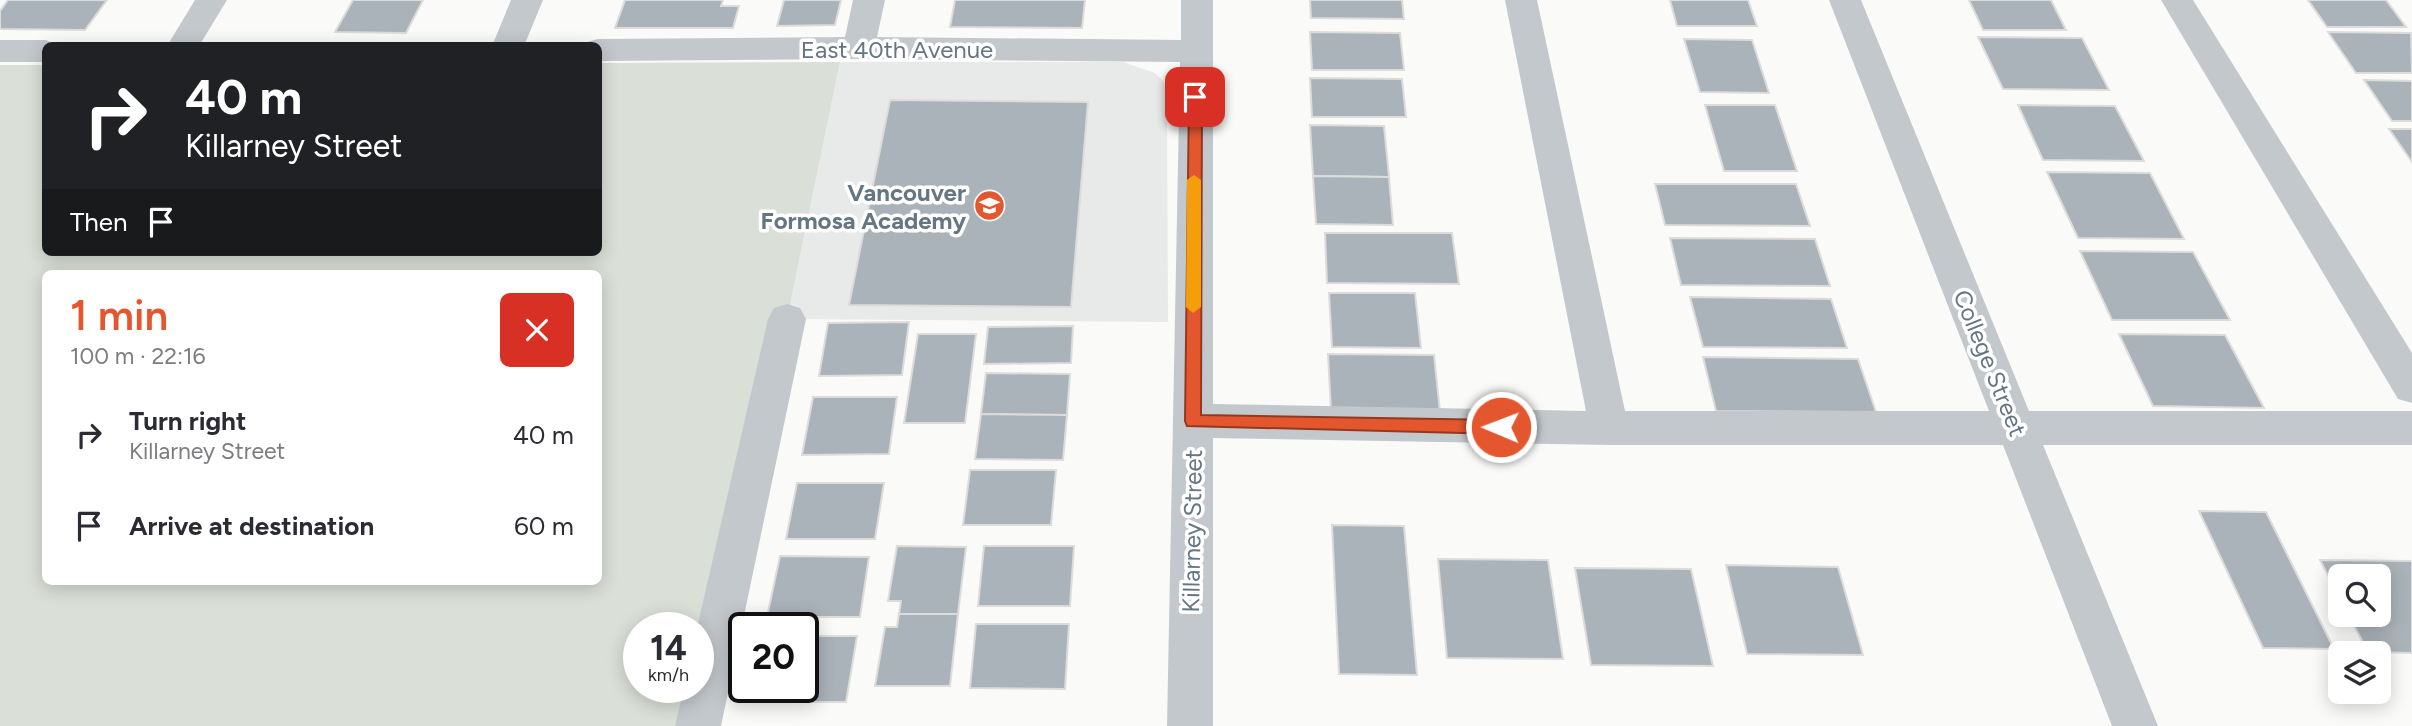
<!DOCTYPE html>
<meta charset="utf-8">
<style>
:root{--surface:#fff;--page:#f2f2f3;--text:#2b2b33;--muted:#7c7c81;--accent:#e4572e}
body{margin:0;font-family:Figtree,sans-serif;background:var(--page);color:var(--text);height:100vh;display:flex;flex-direction:column;font-size:26px;white-space:nowrap}
*{box-sizing:border-box;margin:0}
p{font-size:23px;color:var(--muted)}
.icon{flex:none;width:38px;height:38px;fill:none;stroke:currentColor;stroke-width:2;stroke-linecap:round;stroke-linejoin:round}
.map{position:relative;flex:1;overflow:hidden}
.panel{position:absolute;left:42px;top:270px;width:560px;height:315px;display:flex;flex-direction:column;background:var(--surface);border-radius:10px;box-shadow:0 4px 18px #0003}
.panel>*{flex:none}
.banner{position:absolute;left:42px;top:42px;width:560px;height:214px;border-radius:10px;box-shadow:0 4px 18px #0003;background:#202124;color:#fff;overflow:hidden}
.controls{position:absolute;left:2328px;top:564px;display:grid;gap:14px}
.controls a{display:grid;place-items:center;width:63px;height:63px;border-radius:10px;background:var(--surface);box-shadow:0 4px 18px #0003;font-size:35px}
.speed{position:absolute;left:623px;top:612px;display:flex;gap:14px;font-size:35px;font-weight:700;text-align:center}
.speed>*{display:grid;place-content:center;width:91px;height:91px;border-radius:50%;background:var(--surface);box-shadow:0 4px 18px #0003;line-height:1}
.speed small{font-size:18px;font-weight:400}
.speed .limit{border:4px solid #111;border-radius:10px;background:#fff;color:#111}
.pin{position:absolute;display:grid;place-items:center;width:60px;height:60px;color:#fff;margin:-30px;border-radius:14px;box-shadow:0 4px 10px #0006}
.me{position:absolute;width:77px;margin:-38px;rotate:271deg;stroke-linejoin:round;filter:drop-shadow(0 0 5px #0008)}
.turn{display:flex;align-items:center;gap:24px;height:147px;padding:0 28px;font-size:32px}
.turn .icon{width:91px;height:91px;stroke-width:2.5}
.turn b{display:block;font-size:49px;line-height:60px}
.then{display:flex;align-items:center;height:66px;padding:0 28px;background:#0003;gap:14px;font-size:26px}
.round{display:grid;place-items:center;flex:none;width:74px;height:74px;border-radius:10px;background:var(--page)}
.headline{display:flex;align-items:center;justify-content:space-between;height:119px;padding:0 28px}
h1{font-size:42px;font-weight:600;line-height:52px;color:var(--accent)}
ul{padding:0;list-style:none}
li{display:flex;align-items:center;gap:21px;height:91px;padding:0 28px}
li div{flex:1}
li b{display:block;font-size:26px}
li em{font-style:normal}
.map>svg:first-child{display:block}
.built{fill:#e8e9e9}
.green{fill:#dadfd7;fill-rule:evenodd}
.building{fill:#aab3b9;stroke:#dcdcda;stroke-width:2}
.lines{fill:none;stroke-linecap:round;stroke-linejoin:round}
.minor{fill:#c3c8cc;fill-rule:evenodd}
.route{fill:#e4572e;stroke:#94391e;stroke-width:2}
.slow{fill:#f59e0b}
.labels{text-anchor:middle;dominant-baseline:central;stroke-width:7;stroke-linejoin:round;paint-order:stroke}
.street-label{font-size:24px;fill:#657683;stroke:#fff}
.poi-label{font-size:24px;font-weight:bold;fill:#657683;stroke:#fff;text-anchor:end}
</style>
<div class="map">
<svg width="2412" height="726" viewBox="0 0 2412 726">
<rect width="100%" height="100%" fill="#fafaf8"/>
<path class="built" d="M840 62H1123L1155 73 1164 82 1167 94 1168 322 787 319Z"/>
<path class="green" d="M840 62 787 319 698 726H0V65H45L46 252H598L599 63ZM46 273H598V581H46ZM639 628H698V688H639Z"/>
<g class="building">
<path d="M8 0H107L85 30 0 29V11Z"/>
<path d="M353 0H423L406 33 335 32Z"/>
<path d="M625 0H723L721 6H739L733 28H615Z"/>
<path d="M784 0H841L835 25 777 26Z"/>
<path d="M955 0H1085L1082 28 950 27Z"/>
<path d="M1310 0H1402L1404 19 1311 18Z"/>
<path d="M1670 0H1748L1757 26H1677Z"/>
<path d="M1969 0H2051L2066 30H1983Z"/>
<path d="M2308 0H2386L2406 27H2327Z"/>
<path d="M1310 32 1400 33 1404 70H1312Z"/>
<path d="M2328 32 2411 33 2412 73H2356Z"/>
<path d="M1978 37 2082 38 2109 90 2003 89Z"/>
<path d="M1684 39 1752 40 1769 93 1700 92Z"/>
<path d="M1310 78 1402 79 1406 117H1312Z"/>
<path d="M2364 80 2412 81V121H2392Z"/>
<path d="M890 100 1088 102 1071 307 849 305Z"/>
<path d="M1705 105H1775L1797 171H1724Z"/>
<path d="M2018 105 2115 106 2144 161 2043 160Z"/>
<path d="M1310 125 1384 126 1389 177 1313 176Z"/>
<path d="M2389 129H2412V162Z"/>
<path d="M2047 172 2150 173 2184 239 2078 238Z"/>
<path d="M1313 176 1389 177 1393 225 1316 224Z"/>
<path d="M1655 184H1796L1810 226 1665 225Z"/>
<path d="M1325 233H1452L1459 284 1327 283Z"/>
<path d="M1670 238 1815 239 1830 286 1681 285Z"/>
<path d="M2080 251 2193 252 2230 320H2112Z"/>
<path d="M1329 293H1415L1421 348 1332 347Z"/>
<path d="M1690 297 1831 299 1847 348 1703 347Z"/>
<path d="M909 322 902 375 819 376 828 323Z"/>
<path d="M1073 326 1071 363 984 364 988 327Z"/>
<path d="M918 334H976L965 423H904Z"/>
<path d="M2119 334 2225 335 2264 408 2153 406Z"/>
<path d="M1328 354 1434 355 1440 412 1331 411Z"/>
<path d="M1703 357 1858 359 1876 412 1716 411Z"/>
<path d="M986 373 1070 374 1067 415 981 414Z"/>
<path d="M813 397H897L889 454 802 455Z"/>
<path d="M981 414 1067 415 1063 460 975 459Z"/>
<path d="M970 470H1056L1051 525H963Z"/>
<path d="M797 483H884L875 539H786Z"/>
<path d="M2199 511 2266 512 2334 649 2263 648Z"/>
<path d="M1332 525 1404 526 1417 675 1339 674Z"/>
<path d="M897 546 966 547 958 614H899L901 601H888Z"/>
<path d="M984 546H1074L1070 606H978Z"/>
<path d="M780 556 869 557 860 617H767Z"/>
<path d="M1438 559 1548 560 1563 659 1447 658Z"/>
<path d="M2320 560 2412 561V653L2368 652 2348 614H2378V576H2340V598Z"/>
<path d="M1726 565 1838 567 1863 655 1747 654Z"/>
<path d="M1575 568 1691 569 1713 666 1591 665Z"/>
<path d="M899 614H958L950 686H875L885 627H897Z"/>
<path d="M976 624H1069L1065 689 970 688Z"/>
<path d="M803 636H857L846 702H750L753 688H803Z"/>
</g>
<g class="lines">
<g class="minor">
<path d="M195 0H227L199 46H167Z"/>
<path d="M511 0H543L524 46H492Z"/>
<path d="M853 0H885L877 37 1181 40V0H1213V404L1586 411 1505 0H1537L1625 411H1989L1829 0H1861L2029 411H2412V445H2043L2158 726H2112L2003 445H1609L1213 438V726H1167L1180 62 859 59 598 61V46H585L587 42 598 39 845 37Z"/>
<path d="M2161 0H2193L2412 353V403L2398 399Z"/>
<path d="M0 40H46L59 46H46V62H0Z"/>
<path d="M787 304 800 308 806 319 721 726H675L684 688H698L697 628 768 319 774 308Z"/>
</g>
</g>
<path class="route" d="M1195 92 1202 97 1201 415 1501 420 1507 422 1509 427 1507 432 1501 434 1187 426 1185 421 1189 97Z"/>
<path class="slow" d="M1194 175 1201 180V307L1193 313 1186 307 1187 180Z"/>
<defs>
<symbol id="school-disc" viewBox="-11 -11 22 22"><circle r="9.5" fill="#e4572e" stroke="#fff"/><path d="M0-5L7-2L0 1L-7-2ZM-4 1L0 2.5L4 1V4Q0 6-4 4Z" fill="#fff"/></symbol>
</defs>
<g fill-rule="evenodd">
<use href="#school-disc" x="972" y="188" width="35" height="35"/>
</g>
<g class="labels">
<g class="street-label">
<text x="897" y="49">East 40th Avenue</text>
<text transform="translate(1990 363) rotate(68)">College Street</text>
<text transform="translate(1192 531) rotate(-89)">Killarney Street</text>
</g>
<g class="poi-label">
<text x="966" y="192">Vancouver<tspan x="966" dy="28">Formosa Academy</tspan></text>
</g>
</g>
</svg>
<div class="controls">
<a><svg class="icon" aria-label="search" viewBox="0 0 24 24"><circle cx="10" cy="10" r="6"/><path d="M15 15l6 6"/></svg></a>
<a><svg class="icon" aria-label="layers" viewBox="0 0 24 24"><path d="M12 4l9 5-9 5-9-5zM3 14l9 5 9-5"/></svg></a>
</div>
<div class="speed"><div>14<small>km/h</small></div><div class="limit">20</div></div>
<div class="pin" style="left:1195px;top:97px;background:#d93025"><svg class="icon" aria-label="arrive" viewBox="0 0 24 24"><path d="M6 21V4h12l-3 4 3 4H6"/></svg></div>
<svg class="me" style="left:1501px;top:427px" viewBox="-20 -20 40 40"><circle r="17" fill="#e4572e" stroke="#fff" stroke-width="3"/><path d="M0-11L8 9 0 5-8 9z" fill="#fff"/></svg>
<div class="banner">
<div class="turn"><svg class="icon" aria-label="right" viewBox="0 0 24 24"><path d="M7 20v-9h11M14 6l5 5-5 5"/></svg><div><b>40 m</b>Killarney Street</div></div>
<div class="then">Then<svg class="icon" aria-label="arrive" viewBox="0 0 24 24"><path d="M6 21V4h12l-3 4 3 4H6"/></svg></div>
</div>
<section class="panel">
<div class="headline"><div><h1>1 min</h1><p>100 m · 22:16</p></div><a class="round" style="background:#d93025;color:#fff"><svg class="icon" aria-label="close" viewBox="0 0 24 24"><path d="M6 6l12 12M18 6L6 18"/></svg></a></div>
<ul>
<li><svg class="icon" aria-label="right" viewBox="0 0 24 24"><path d="M7 20v-9h11M14 6l5 5-5 5"/></svg><div><b>Turn right</b><p>Killarney Street</p></div><em>40 m</em></li>
<li><svg class="icon" aria-label="arrive" viewBox="0 0 24 24"><path d="M6 21V4h12l-3 4 3 4H6"/></svg><div><b>Arrive at destination</b></div><em>60 m</em></li>
</ul>
</section>
</div>
